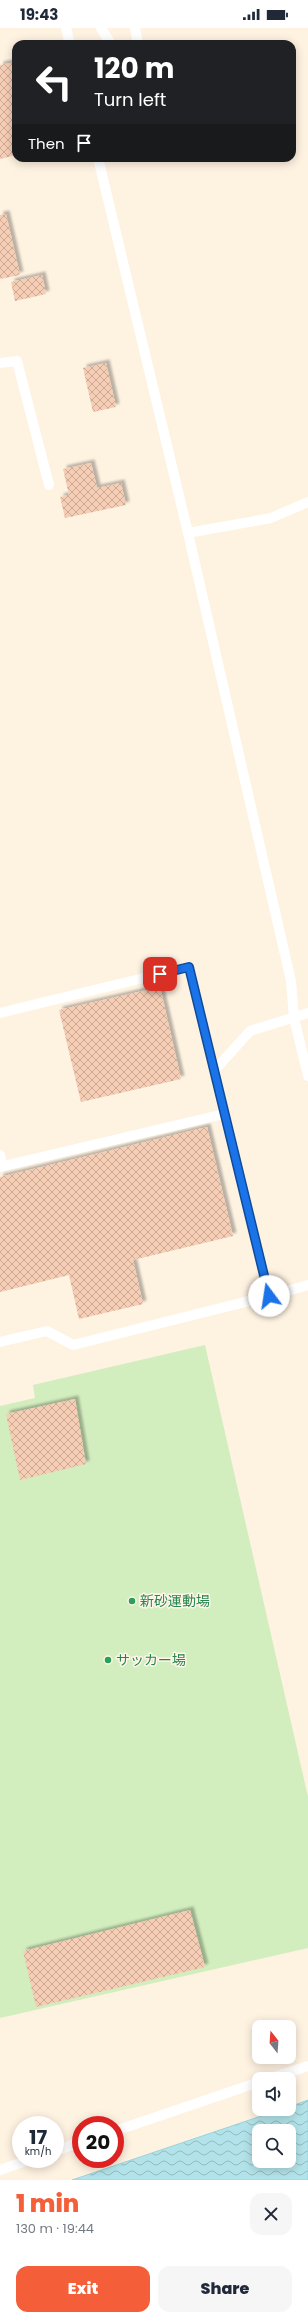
<!DOCTYPE html>
<meta charset="utf-8">
<style>
:root{--surface:#fff;--page:#f6f6f7;--text:#1f2937;--muted:#747a83;--accent:#f45f3a}
body{margin:0;font-family:Poppins,"Noto Sans JP",sans-serif;background:var(--page);color:var(--text);height:100vh;display:flex;flex-direction:column;font-size:15px;white-space:nowrap}
*{box-sizing:border-box;margin:0}
p{font-size:13px;color:var(--muted)}
.icon{flex:none;width:22px;height:22px;fill:none;stroke:currentColor;stroke-width:2;stroke-linecap:round;stroke-linejoin:round}
.map{position:relative;height:2152px;overflow:hidden}
.side{display:flex;flex-direction:column;background:var(--surface);flex:1}
.side>*{flex:none}
.guide{position:absolute;left:12px;top:12px;width:284px;height:122px;border-radius:12px;box-shadow:0 2px 10px #0003;background:#202124;color:#fff;overflow:hidden}
.needle{width:26px;rotate:343deg}
.tools{position:absolute;left:252px;top:1992px;display:grid;gap:8px}
.tools a{display:grid;place-items:center;width:44px;height:44px;border-radius:8px;background:var(--surface);box-shadow:0 2px 10px #0003;font-size:20px}
.speed{position:absolute;left:12px;top:2088px;display:flex;gap:8px;font-size:20px;font-weight:700;text-align:center}
.speed>*{display:grid;place-content:center;width:52px;height:52px;border-radius:50%;background:var(--surface);box-shadow:0 2px 10px #0003;line-height:1}
.speed small{font-size:10px;font-weight:400}
.speed .limit{border:6px solid #d22;background:#fff;color:#111}
.pin{position:absolute;display:grid;place-items:center;width:34px;height:34px;color:#fff;margin:-17px;border-radius:8px;box-shadow:0 2px 6px #0006}
.me{position:absolute;width:44px;margin:-22px;rotate:346deg;stroke-linejoin:round;filter:drop-shadow(0 0 3px #0008)}
.turn{display:flex;align-items:center;gap:14px;height:84px;padding:0 16px;font-size:18px}
.turn .icon{width:52px;height:52px;stroke-width:2.5}
.turn b{display:block;font-size:28px;line-height:34px}
.then{display:flex;align-items:center;height:38px;padding:0 16px;background:#0003;gap:8px;font-size:15px}
.round{display:grid;place-items:center;flex:none;width:42px;height:42px;border-radius:12px;background:var(--page)}
.headline{display:flex;align-items:center;justify-content:space-between;height:68px;padding:0 16px}
h1{font-size:24px;font-weight:800;line-height:30px;color:var(--accent)}
.cta{display:flex;gap:8px;margin-top:auto;padding:8px 16px}
.cta a{flex:1;height:46px;border-radius:12px;background:var(--accent);color:#fff;font-size:16px;font-weight:800;line-height:46px;text-align:center}
.cta a+a{background:var(--page);color:var(--text)}
.status{display:flex;justify-content:space-between;align-items:center;height:28px;padding:0 20px;background:var(--surface);direction:ltr}
.status svg{height:11px;fill:currentColor}
.map>svg:first-child{display:block}
.garden{fill:#d2edbe}
.water{fill:url(#water-waves);stroke:#99d3dc;fill-rule:evenodd}
.building{fill:url(#building-cross-hatch);filter:url(#shadow)}
.lines{fill:none;stroke-linecap:round;stroke-linejoin:round}
.lane{stroke:#fff;stroke-width:10}
.route-casing{stroke:#114b97;stroke-width:10}
.route{stroke:#1a73e8;stroke-width:7}
.leisure-dot{fill:#2e9e5b;stroke:#fff6e9;stroke-width:1.5}
.labels{text-anchor:middle;dominant-baseline:central;stroke-width:3;stroke-linejoin:round;paint-order:stroke}
.leisure-label{font-size:14px;fill:#27864d;stroke:#fff6e9;text-anchor:start}
</style>
<div class="status"><b>19:43</b><svg viewBox="0 0 49 12"><path d="M0 12V9h3v3zM5 12V6h3v6zM10 12V3h3v9zM15 12V0h3v12zM26 1h20v11H26zM47 4h2v5h-2z"/></svg></div>
<div class="map">
<svg width="308" height="2152" viewBox="0 0 308 2152">
<defs>
<pattern id="water-waves" width="16" height="10" patternUnits="userSpaceOnUse"><rect width="16" height="10" fill="#b3e3ea"/><path d="M0 5q4-4 8 0t8 0" fill="none" stroke="#96bbbf"/></pattern>
<pattern id="building-cross-hatch" width="8" height="8" patternUnits="userSpaceOnUse"><rect width="8" height="8" fill="#f6ceb6"/><path d="M0 0l8 8M0 8l8-8" fill="none" stroke="#ccaa96"/></pattern>
<filter id="shadow"><feDropShadow dx="3.5" dy="-3.5" stdDeviation="1" flood-color="#0004"/></filter>
</defs>
<rect width="100%" height="100%" fill="#fef2e1"/>
<path class="garden" d="M205 1317 308 1769V1920L0 1990V1378L35 1370 33 1357Z"/>
<path class="water" d="M308 2072V2152H72L282 2081H289V2079ZM259 2103H289V2133H259Z"/>
<g class="building">
<path d="M16 34V127L0 131V37Z"/>
<path d="M6 186 20 247 0 251V187Z"/>
<path d="M42 247 46 266 15 273 11 254Z"/>
<path d="M106 335 116 379 93 384 83 340Z"/>
<path d="M91 435 97 460 121 455 126 477 65 490 60 469 69 467 63 441Z"/>
<path d="M160 959 181 1051 81 1074 59 982Z"/>
<path d="M207 1099 233 1208 133 1232 143 1276 79 1291 69 1247 0 1264V1149Z"/>
<path d="M75 1371 86 1436 20 1452 6 1386Z"/>
<path d="M190 1882 205 1939 36 1979 23 1923Z"/>
</g>
<g class="lines">
<g class="lane">
<path d="M66 0 70 16"/>
<path d="M101 0 111 16"/>
<path d="M135 0 138 16"/>
<path d="M98 130 188 505 291 953 294 990 308 1048"/>
<path d="M0 335 17 333 49 457"/>
<path d="M188 505 271 490 308 474"/>
<path d="M0 985 189 939 269 1268 308 1257"/>
<path d="M214 1043 250 1003 308 985"/>
<path d="M0 1127 3 1138"/>
<path d="M0 1139 224 1086"/>
<path d="M0 1314 47 1303 73 1317 269 1268"/>
<path d="M268 2051 308 2038"/>
<path d="M115 2103 259 2054"/>
<path d="M55 2123 81 2114"/>
<path d="M0 2142 31 2131"/>
</g>
</g>
<g class="lines">
<defs>
<path id="route" d="M160 946 189 939 269 1268"/>
</defs>
<use href="#route" class="route-casing"/>
<use href="#route" class="route"/>
</g>
<g class="leisure-dot">
<circle cx="132" cy="1573" r="4"/>
<circle cx="108" cy="1632" r="4"/>
</g>
<g class="labels">
<g class="leisure-label">
<text x="140" y="1573">新砂運動場</text>
<text x="116" y="1632">サッカー場</text>
</g>
</g>
</svg>
<div class="tools">
<a><svg class="needle" viewBox="-14 -14 28 28"><path d="M0-13l5 13h-10z" fill="#e53935"/><path d="M0 13l5-13h-10z" fill="#747a83"/></svg></a>
<a><svg class="icon" aria-label="sound" viewBox="0 0 24 24"><path d="M4 9h4l5-4v14l-5-4H4zM17 9q2 3 0 6"/></svg></a>
<a><svg class="icon" aria-label="search" viewBox="0 0 24 24"><circle cx="10" cy="10" r="6"/><path d="M15 15l6 6"/></svg></a>
</div>
<div class="speed"><div>17<small>km/h</small></div><div class="limit">20</div></div>
<div class="pin" style="left:160px;top:946px;background:#d93025"><svg class="icon" aria-label="arrive" viewBox="0 0 24 24"><path d="M6 21V4h12l-3 4 3 4H6"/></svg></div>
<svg class="me" style="left:269px;top:1268px" viewBox="-20 -20 40 40"><circle r="19" fill="#fff"/><path d="M0-13L10 11 0 6-10 11z" fill="#1a73e8"/></svg>
<div class="guide">
<div class="turn"><svg class="icon" aria-label="left" viewBox="0 0 24 24"><path d="M17 20v-9H6M10 6l-5 5 5 5"/></svg><div><b>120 m</b>Turn left</div></div>
<div class="then">Then<svg class="icon" aria-label="arrive" viewBox="0 0 24 24"><path d="M6 21V4h12l-3 4 3 4H6"/></svg></div>
</div>
</div>
<section class="side">
<div class="headline"><div><h1>1 min</h1><p>130 m · 19:44</p></div><a class="round"><svg class="icon" aria-label="close" viewBox="0 0 24 24"><path d="M6 6l12 12M18 6L6 18"/></svg></a></div>
<div class="cta"><a>Exit</a><a>Share</a></div>
</section>
